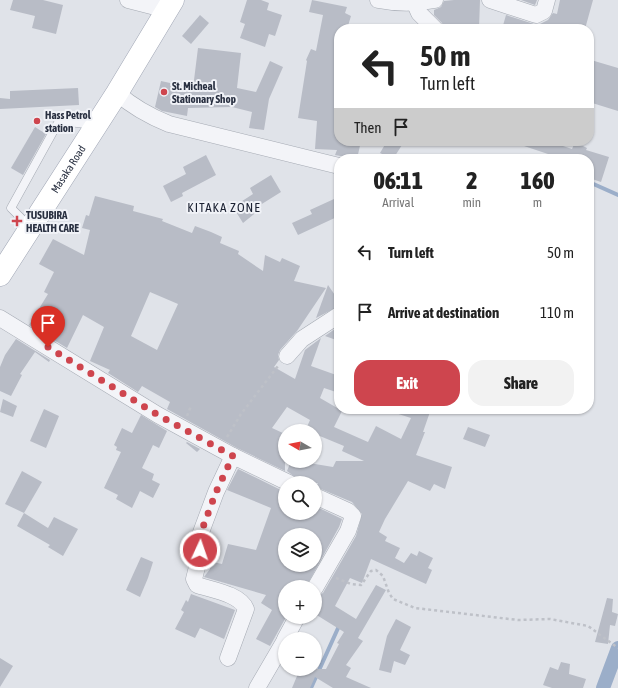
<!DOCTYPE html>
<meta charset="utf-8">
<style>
:root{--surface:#fff;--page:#f2f2f2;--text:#222;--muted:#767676;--accent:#ce454e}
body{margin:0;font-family:"Asap Condensed",sans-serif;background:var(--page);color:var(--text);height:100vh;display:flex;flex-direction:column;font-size:15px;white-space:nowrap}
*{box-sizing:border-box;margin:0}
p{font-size:13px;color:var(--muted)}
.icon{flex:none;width:22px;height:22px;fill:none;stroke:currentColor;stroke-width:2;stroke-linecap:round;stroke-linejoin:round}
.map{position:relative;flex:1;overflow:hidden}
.drawer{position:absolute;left:334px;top:154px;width:260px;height:260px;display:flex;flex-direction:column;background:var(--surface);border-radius:16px;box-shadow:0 1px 3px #0004}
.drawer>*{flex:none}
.guide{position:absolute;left:334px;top:24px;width:260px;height:122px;border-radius:16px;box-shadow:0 1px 3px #0004;background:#fff;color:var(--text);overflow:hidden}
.needle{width:26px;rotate:279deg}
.buttons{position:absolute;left:278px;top:424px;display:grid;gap:8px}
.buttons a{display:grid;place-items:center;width:44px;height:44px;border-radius:50%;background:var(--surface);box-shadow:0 1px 3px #0004;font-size:20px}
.pin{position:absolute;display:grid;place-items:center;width:34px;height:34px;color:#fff;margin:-41px -17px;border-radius:50% 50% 50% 0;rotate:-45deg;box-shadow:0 0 4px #0007}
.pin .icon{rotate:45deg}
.me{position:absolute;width:44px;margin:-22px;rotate:3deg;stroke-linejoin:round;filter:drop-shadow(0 0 3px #0008)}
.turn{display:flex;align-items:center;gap:14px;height:84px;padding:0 20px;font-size:18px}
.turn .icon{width:52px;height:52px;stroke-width:2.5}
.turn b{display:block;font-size:28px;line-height:34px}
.then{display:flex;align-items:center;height:38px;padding:0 20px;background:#0003;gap:8px;font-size:15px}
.eta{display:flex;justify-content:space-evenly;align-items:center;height:68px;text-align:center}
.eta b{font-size:24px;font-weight:800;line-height:28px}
.button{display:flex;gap:8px;margin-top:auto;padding:8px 20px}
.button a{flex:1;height:46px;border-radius:16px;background:var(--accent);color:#fff;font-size:16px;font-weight:800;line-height:46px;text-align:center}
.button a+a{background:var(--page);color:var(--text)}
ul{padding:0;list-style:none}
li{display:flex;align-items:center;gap:12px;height:60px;padding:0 20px}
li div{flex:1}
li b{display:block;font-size:15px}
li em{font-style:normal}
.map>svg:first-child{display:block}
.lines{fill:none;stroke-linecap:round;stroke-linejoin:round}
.stream{stroke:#9baec9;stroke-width:4}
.canal{stroke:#9baec9;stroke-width:14}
.building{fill:#b8bcc6;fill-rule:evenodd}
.lane-casing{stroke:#a5aab3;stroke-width:9}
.street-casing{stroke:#a5aab3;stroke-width:17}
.primary-casing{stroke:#a0a6b5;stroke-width:23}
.path{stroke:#bec1c8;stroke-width:2.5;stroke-dasharray:3 3;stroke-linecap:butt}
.lane{stroke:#f3f4f8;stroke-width:8}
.street{stroke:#f3f4f8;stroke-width:16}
.primary{stroke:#fff;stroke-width:22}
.route{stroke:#ce454e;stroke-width:7;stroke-dasharray:0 12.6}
.poi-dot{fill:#ce454e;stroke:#f0f2f7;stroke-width:1.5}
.labels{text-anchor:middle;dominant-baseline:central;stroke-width:4;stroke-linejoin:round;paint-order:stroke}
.poi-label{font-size:11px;font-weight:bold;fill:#293041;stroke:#f0f2f7;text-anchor:start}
.street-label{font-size:11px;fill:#293041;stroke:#f0f2f7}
.quarter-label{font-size:13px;letter-spacing:1px;fill:#1b2132;stroke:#f0f2f7}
</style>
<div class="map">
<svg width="618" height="688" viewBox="0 0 618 688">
<rect width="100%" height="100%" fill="#e0e3e9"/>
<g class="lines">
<g class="stream">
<path d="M589 182 618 195"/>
<path d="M311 688 339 626"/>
</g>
<path class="canal" d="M603 688 618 648"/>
</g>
<g class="building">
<path d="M13 0H43L63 5 56 34 32 28 35 16 10 10Z"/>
<path d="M247 0H261L269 3 267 10 282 15 275 36 269 34 265 47 240 38 245 24 240 22Z"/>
<path d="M312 0 347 7 345 13 351 16 347 29H339V59L335 78 339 79V141H361L357 159 335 155 337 150 315 149 317 121 298 118 307 61 306 60 311 49 316 51 323 15 309 12Z"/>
<path d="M454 0H480L479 29H444L442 23 434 15V10L441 7 444 1Z"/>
<path d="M521 0H537L535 5Z"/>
<path d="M560 0H593L585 29H502L506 15 534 24H540L548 20 553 13 557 14Z"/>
<path d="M200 15 209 23 191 44 182 36Z"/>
<path d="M198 48 241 53 237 88 256 92 270 61 283 67 269 99 264 130 249 128 252 112 232 107 188 108 187 116 162 111 155 107 161 81 193 88Z"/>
<path d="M591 60 618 68V111L589 102V67Z"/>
<path d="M78 88 79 105 0 109V98L10 99V91Z"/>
<path d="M35 127 46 134 23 175 11 168Z"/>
<path d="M387 141H395L402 145 393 159 380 153Z"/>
<path d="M515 141H548L572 149 575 142 587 148 586 150 609 157 601 182 589 178V159H563L515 143Z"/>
<path d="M206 155 216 175 182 193 183 196 171 202 163 186 186 174 183 167Z"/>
<path d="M271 175 281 192 257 207 259 210 243 223 233 207 253 194 250 188Z"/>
<path d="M95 196 134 206 133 211 163 219 162 221 192 233 195 226 211 232 222 237 220 243 239 251 238 254 263 271 265 255 280 262 282 258 300 266 294 281 326 288 297 331 280 350 278 355 279 360 274 367 295 379 305 350 321 338 311 366 339 376V393L324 388 320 398 339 409H343L334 427 368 442 376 426 401 439 411 418 389 411V409H431L423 432H425L416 455 452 467 445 489 434 484 430 491 408 481 385 519 379 532 387 537 385 541 400 548 395 558 404 563 411 553 417 556 419 551 433 558 428 568 432 570 426 584 371 559 362 583 350 578 335 606 356 619 376 585 386 590 358 638 363 641 346 665 351 668 346 677 371 688H333L315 677 310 688H292L300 669H326L339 644 337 643 344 632 315 614V597L323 593 356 536 362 514 352 502 316 487 318 483H303L287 471 291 461H310L309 463 333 467 336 461H364L342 451 344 446 315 434V431L306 429 310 420 287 407 272 428 285 434V471L237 448 167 409 170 402 142 386 138 392 108 373 110 370 90 361 104 327 83 315 67 348 29 325 48 294 44 292 54 272 39 264 53 239 84 255 90 230 82 228 86 215 89 216ZM150 292 178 304 157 350 131 336Z"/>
<path d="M334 199 339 209V216L298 235 292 223 312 214 310 210Z"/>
<path d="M328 285 339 301V306L316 318Z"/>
<path d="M339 326V341L325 336Z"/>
<path d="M16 339 50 360 49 362 35 352 20 374 22 375 11 396 0 391V367L5 355Z"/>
<path d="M3 399 17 406 13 417 0 412Z"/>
<path d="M44 409 59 416 46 448 30 441Z"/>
<path d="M141 415 167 431 159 448 153 445 142 468 154 474 152 480 160 484 153 498 140 491 132 508 116 499 118 495 104 488 121 452 116 450 117 447 114 445 122 428 132 433Z"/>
<path d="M468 427 490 435 485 447 463 439Z"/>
<path d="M187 442 200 449 197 452 186 443Z"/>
<path d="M238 469 285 492V513H315V506L342 519 339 527 306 587H285V619L270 646 256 639 272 610 261 603 266 595 204 577 210 569 209 561 222 564 228 544 256 550 271 508 227 490ZM285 535H315V565H285Z"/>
<path d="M22 471 42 482 24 513 5 504Z"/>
<path d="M24 513 48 528 54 517 78 529 63 556 48 547 50 545 17 526Z"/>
<path d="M141 557 153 562 148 578 140 597 126 590Z"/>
<path d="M191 594 235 610 224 639 200 628 195 638 175 629 184 612 181 610 186 600 188 602Z"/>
<path d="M607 598 613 599 612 612 618 614 615 626 610 625 608 644 595 642Z"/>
<path d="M396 619 411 627 400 650 410 655 405 665 394 661 391 673 379 670 387 636Z"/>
<path d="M0 658 13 666 0 687Z"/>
<path d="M561 662 570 664 569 674 586 679 583 688H552L543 685 550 667 558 670Z"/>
</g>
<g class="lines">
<defs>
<path id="lane" d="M30 227 11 208 59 121 95 125"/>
<g id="street">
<path d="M128 0 167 10"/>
<path d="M378 0C398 4 415 4 435 0"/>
<path d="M490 0 536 15 544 11 547 0"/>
<path d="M415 4 419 13 435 29"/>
<path d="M117 93C133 107 149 116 169 124L339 166"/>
<path d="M0 318 158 415 233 456 289 483"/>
<path d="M287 356 302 339 339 315"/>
<path d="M315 496 348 511 353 516 348 531 315 588"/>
<path d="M285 639 297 617"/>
<path d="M228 658 246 609C240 594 212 590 197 585L194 579 199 559 200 535 216 492 233 456"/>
<path d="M257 688 285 640"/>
</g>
<g id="primary">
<path id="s1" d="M0 275 117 93 173 0"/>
</g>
</defs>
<use href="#lane" class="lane-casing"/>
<use href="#street" class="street-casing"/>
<use href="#primary" class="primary-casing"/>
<g class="path">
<path d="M187 416 191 406"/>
<path d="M227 437 241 414 278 366"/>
<path d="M336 578 351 584 361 585 371 571 376 570 383 576 389 593 393 599 415 608 518 620 550 619 588 626 618 648"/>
</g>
<use href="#lane" class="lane"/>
<use href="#street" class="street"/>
<use href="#primary" class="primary"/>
</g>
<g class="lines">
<path class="route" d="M48 347 158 415 233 456 216 492 200 535 198 541 200 550"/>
</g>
<g class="poi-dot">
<circle cx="164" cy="92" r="4"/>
<circle cx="37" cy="121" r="4"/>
<path d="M15 215h4v4h4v4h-4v4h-4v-4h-4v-4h4z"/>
</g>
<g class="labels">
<g class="poi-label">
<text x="172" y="86">St. Micheal<tspan x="172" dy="13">Stationary Shop</tspan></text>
<text x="45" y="115">Hass Petrol<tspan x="45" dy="13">station</tspan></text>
<text x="26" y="215">TUSUBIRA<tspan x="26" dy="13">HEALTH CARE</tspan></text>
</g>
<g class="street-label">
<text stroke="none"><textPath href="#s1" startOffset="126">Masaka Road</textPath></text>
</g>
<g class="quarter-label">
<text x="224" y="207">KITAKA ZONE</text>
</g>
</g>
</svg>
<div class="buttons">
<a><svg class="needle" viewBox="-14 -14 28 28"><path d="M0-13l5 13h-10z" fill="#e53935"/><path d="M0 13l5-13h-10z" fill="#767676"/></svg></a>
<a><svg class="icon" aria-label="search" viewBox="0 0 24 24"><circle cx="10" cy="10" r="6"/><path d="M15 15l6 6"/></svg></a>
<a><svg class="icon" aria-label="layers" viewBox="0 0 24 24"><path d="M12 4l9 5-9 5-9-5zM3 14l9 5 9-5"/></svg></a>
<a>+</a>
<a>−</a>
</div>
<div class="pin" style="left:48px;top:347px;background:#d93025"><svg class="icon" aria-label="arrive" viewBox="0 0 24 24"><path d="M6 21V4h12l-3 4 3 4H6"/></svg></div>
<svg class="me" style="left:200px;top:550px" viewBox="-20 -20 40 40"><circle r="17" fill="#ce454e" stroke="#fff" stroke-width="3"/><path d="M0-11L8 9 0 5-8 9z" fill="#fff"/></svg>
<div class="guide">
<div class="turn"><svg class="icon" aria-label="left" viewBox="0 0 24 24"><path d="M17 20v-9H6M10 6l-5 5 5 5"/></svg><div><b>50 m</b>Turn left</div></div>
<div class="then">Then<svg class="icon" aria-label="arrive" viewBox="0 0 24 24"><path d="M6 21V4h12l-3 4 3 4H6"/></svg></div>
</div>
<section class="drawer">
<div class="eta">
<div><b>06:11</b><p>Arrival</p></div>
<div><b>2</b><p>min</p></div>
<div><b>160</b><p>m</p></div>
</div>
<ul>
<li><svg class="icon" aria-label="left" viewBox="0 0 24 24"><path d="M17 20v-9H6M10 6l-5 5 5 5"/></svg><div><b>Turn left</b></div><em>50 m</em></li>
<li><svg class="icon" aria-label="arrive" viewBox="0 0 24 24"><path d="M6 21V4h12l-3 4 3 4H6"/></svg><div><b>Arrive at destination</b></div><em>110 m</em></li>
</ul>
<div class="button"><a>Exit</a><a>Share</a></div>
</section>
</div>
